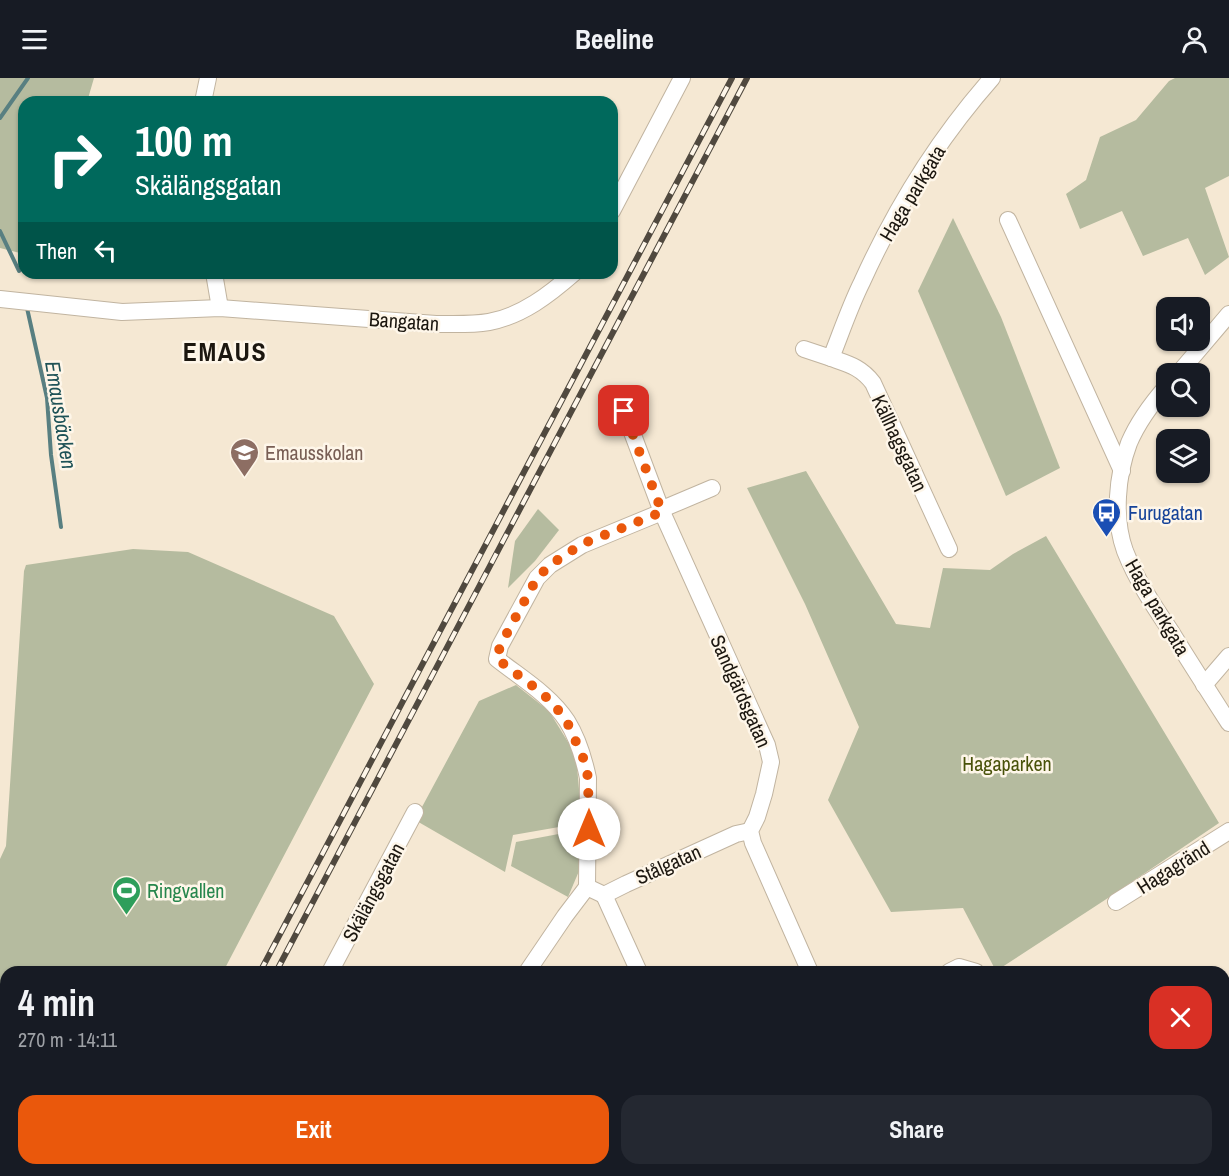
<!DOCTYPE html>
<meta charset="utf-8">
<style>
:root{--surface:#171b24;--page:#242831;--text:#f1f3f6;--muted:#9ea1a6;--accent:#ea580c}
body{margin:0;font-family:"Archivo Narrow",sans-serif;background:var(--page);color:var(--text);height:100vh;display:flex;flex-direction:column;font-size:22px;white-space:nowrap}
*{box-sizing:border-box;margin:0}
p{font-size:20px;color:var(--muted)}
.icon{flex:none;width:33px;height:33px;fill:none;stroke:currentColor;stroke-width:2;stroke-linecap:round;stroke-linejoin:round}
.map{position:relative;flex:1;overflow:hidden}
.details{position:absolute;left:0px;top:888px;width:1230px;height:210px;display:flex;flex-direction:column;background:var(--surface);border-radius:18px 18px 0 0;box-shadow:0 2px 4px #0004}
.details>*{flex:none}
.banner{position:absolute;left:18px;top:18px;width:600px;height:183px;border-radius:18px;box-shadow:0 2px 4px #0004;background:#00695c;color:#fff;overflow:hidden}
.buttons{position:absolute;left:1156px;top:219px;display:grid;gap:12px}
.buttons a{display:grid;place-items:center;width:54px;height:54px;border-radius:12px;background:var(--surface);box-shadow:0 2px 4px #0004;font-size:30px}
.pin{position:absolute;display:grid;place-items:center;width:51px;height:51px;color:#fff;margin:-26px;border-radius:12px;box-shadow:0 3px 9px #0006}
.me{position:absolute;width:66px;margin:-33px;rotate:0deg;stroke-linejoin:round;filter:drop-shadow(0 0 4px #0008)}
.turn{display:flex;align-items:center;gap:21px;height:126px;padding:0 18px;font-size:27px}
.turn .icon{width:78px;height:78px;stroke-width:2.5}
.turn b{display:block;font-size:42px;line-height:51px}
.then{display:flex;align-items:center;height:57px;padding:0 18px;background:#0003;gap:12px;font-size:22px}
.round{display:grid;place-items:center;flex:none;width:63px;height:63px;border-radius:18px;background:var(--page)}
.summary{display:flex;align-items:center;justify-content:space-between;height:102px;padding:0 18px}
h1{font-size:36px;font-weight:700;line-height:45px}
.action{display:flex;gap:12px;margin-top:auto;padding:12px 18px}
.action a{flex:1;height:69px;border-radius:18px;background:var(--accent);color:#fff;font-size:24px;font-weight:700;line-height:69px;text-align:center}
.action a+a{background:var(--page);color:var(--text)}
header{display:flex;justify-content:space-between;align-items:center;height:78px;padding:0 18px;background:var(--surface);font-size:27px;font-weight:700}
.map>svg:first-child{display:block}
.green{fill:#b5bb9f}
.lines{fill:none;stroke-linecap:round;stroke-linejoin:round}
.stream{stroke:#587f81;stroke-width:4}
.minor-casing{stroke:#c1b4a0;stroke-width:18}
.major-casing{stroke:#c1b4a0;stroke-width:22}
.minor{stroke:#fff;stroke-width:16}
.major{stroke:#fff;stroke-width:21}
.rail-casing{stroke:#50493f;stroke-width:6}
.rail{stroke:#fef6e9;stroke-width:4;stroke-dasharray:11;stroke-linecap:butt}
.route{stroke:#ea580c;stroke-width:10;stroke-dasharray:0 18}
.labels{text-anchor:middle;dominant-baseline:central;stroke-width:5;stroke-linejoin:round;paint-order:stroke}
.street-label{font-size:20px;fill:#1c1710;stroke:#fef6e9}
.education-label{font-size:20px;fill:#785e54;stroke:#fef6e9;text-anchor:start}
.transit-label{font-size:20px;fill:#164399;stroke:#fef6e9;text-anchor:start}
.park-label{font-size:20px;fill:#49520a;stroke:#fef6e9}
.leisure-label{font-size:20px;fill:#27864d;stroke:#fef6e9;text-anchor:start}
.water-label{font-size:21px;font-style:italic;fill:#1f5357;stroke:#fef6e9}
.district-label{font-size:26px;font-weight:bold;letter-spacing:1.5px;fill:#1c1710;stroke:#fef6e9}
</style>
<header><svg class="icon" aria-label="menu" viewBox="0 0 24 24"><path d="M4 6h16M4 12h16M4 18h16"/></svg>Beeline<svg class="icon" aria-label="person" viewBox="0 0 24 24"><circle cx="12" cy="8" r="4"/><path d="M4 21q1-7 8-7t8 7"/></svg></header>
<div class="map">
<svg width="1229" height="1098" viewBox="0 0 1229 1098">
<rect width="100%" height="100%" fill="#f5e8d3"/>
<g class="green">
<path d="M0 0H94L87 24H24V176L0 170Z"/>
<path d="M1175 0H1229V98L1205 110 1229 179 1205 197 1188 160 1143 178 1122 133 1080 151 1066 116 1086 102 1100 59 1136 42 1169 3Z"/>
<path d="M953 140 1001 239 1060 390 1006 418 918 213Z"/>
<path d="M806 393 896 546 930 550 943 490 990 492 1013 476 1046 458 1219 745 1108 820 996 893 963 830 891 834 828 722 859 649 805 526 747 410Z"/>
<path d="M538 431 559 452 535 483 508 510 515 463Z"/>
<path d="M133 471 188 474 334 538 374 606 223 894H6V1092H113L110 1098H15L0 1089V781L6 768 24 493 26 487Z"/>
<path d="M516 607 549 633 576 677 582 745 513 757 505 794 415 742 479 623Z"/>
<path d="M580 752 582 786 568 819 511 788 516 764Z"/>
</g>
<g class="lines">
<g class="stream">
<path d="M0 40 28 0"/>
<path d="M0 153 19 193"/>
<path d="M27 230 47 320 51 377 61 449"/>
</g>
<defs>
<g id="minor">
<path d="M203 24 208 0"/>
<path d="M612 133 682 0"/>
<path d="M1008 142 1122 393"/>
<path d="M214 195 220 230"/>
<path d="M0 221 122 234 220 230 436 246C454 246 471 247 489 244 522 238 550 216 574 195"/>
<path d="M804 271 831 280C841 255 850 228 862 204 895 131 939 60 992 0"/>
<path d="M831 280C848 286 861 289 873 305L949 471"/>
<path d="M1178 296 1229 236"/>
<path d="M1167 308C1152 325 1138 344 1129 365 1117 397 1113 440 1125 473 1136 501 1153 527 1170 552 1189 583 1209 614 1229 645"/>
<path d="M624 333 662 434 767 667 771 684 764 716 757 739 750 753 753 765 810 894"/>
<path d="M1204 607 1229 578"/>
<path d="M587 809 604 817 626 806 736 756 750 753"/>
<path d="M604 817 639 894"/>
<path d="M1116 824 1229 753"/>
<path d="M330 894 415 734"/>
<path d="M527 894 565 838 587 809 588 700C584 681 577 659 567 643 550 617 521 600 497 581L500 568 537 500 550 487 582 467 662 434 667 429 712 410"/>
<path d="M949 894 959 889 976 894"/>
<path d="M379 1092 391 1098"/>
<path d="M642 1092 646 1098"/>
<path d="M729 1092 732 1098"/>
<path d="M1218 1092 1226 1098"/>
<path d="M516 1098 528 1092"/>
</g>
<g id="major">
<path d="M1224 939 1229 936"/>
<path d="M941 1098 952 1092"/>
</g>
</defs>
<use href="#minor" class="minor-casing"/>
<use href="#major" class="major-casing"/>
<use href="#minor" class="minor"/>
<use href="#major" class="major"/>
<defs>
<g id="rail">
<path d="M260 894 732 0"/>
<path d="M276 894 747 0"/>
<path d="M151 1098 154 1092"/>
<path d="M166 1098 169 1092"/>
</g>
</defs>
<use href="#rail" class="rail-casing"/>
<use href="#rail" class="rail"/>
</g>
<g class="lines">
<path class="route" d="M589 751 588 700 585 684 567 644 555 628 542 615 497 581 500 568 537 500 550 487 582 466 662 434 624 333"/>
</g>
<defs>
<symbol id="school-pin" viewBox="-11 -11 22 30"><path d="M0 17L-7.5 6A9.5 9.5 0 1 1 7.5 6Z" fill="#8d6e63" stroke="#fef6e9"/><path d="M0-5L7-2L0 1L-7-2ZM-4 1L0 2.5L4 1V4Q0 6-4 4Z" fill="#fff"/></symbol>
<symbol id="bus-pin" viewBox="-11 -11 22 30"><path d="M0 17L-7.5 6A9.5 9.5 0 1 1 7.5 6Z" fill="#1a4fb4" stroke="#fef6e9"/><path d="M-5-6H5V4H4V6H2V4H-2V6H-4V4H-5ZM-3.5-4V0h7V-4ZM-3.5 1.2v1.5H-2V1.2ZM2 1.2v1.5H3.5V1.2Z" fill="#fff"/></symbol>
<symbol id="stadium-pin" viewBox="-11 -11 22 30"><path d="M0 17L-7.5 6A9.5 9.5 0 1 1 7.5 6Z" fill="#2e9e5b" stroke="#fef6e9"/><path d="M0-5a6.5 5 0 1 0 0 10a6.5 5 0 1 0 0-10ZM-3.5-1.8h7v3.6h-7Z" fill="#fff"/></symbol>
</defs>
<g fill-rule="evenodd">
<use href="#school-pin" x="228" y="358" width="33" height="45"/>
<use href="#bus-pin" x="1090" y="418" width="33" height="45"/>
<use href="#stadium-pin" x="110" y="796" width="33" height="45"/>
</g>
<g class="labels">
<g class="street-label">
<text transform="translate(912 115) rotate(-59)">Haga parkgata</text>
<text transform="translate(404 243) rotate(4)">Bangatan</text>
<text transform="translate(900 365) rotate(65)">Källhagsgatan</text>
<text transform="translate(1158 529) rotate(60)">Haga parkgata</text>
<text transform="translate(741 613) rotate(66)">Sandgärdsgatan</text>
<text transform="translate(668 786) rotate(-24)">Stålgatan</text>
<text transform="translate(1173 789) rotate(-32)">Hagagränd</text>
<text transform="translate(373 814) rotate(-62)">Skälängsgatan</text>
</g>
<g class="education-label">
<text x="265" y="374">Emausskolan</text>
</g>
<g class="transit-label">
<text x="1128" y="434">Furugatan</text>
</g>
<g class="park-label">
<text x="1007" y="685">Hagaparken</text>
</g>
<g class="leisure-label">
<text x="147" y="812">Ringvallen</text>
</g>
<g class="water-label">
<text transform="translate(61 337) rotate(81)">Emausbäcken</text>
</g>
<g class="district-label">
<text x="225" y="273">EMAUS</text>
</g>
</g>
</svg>
<div class="buttons">
<a><svg class="icon" aria-label="sound" viewBox="0 0 24 24"><path d="M4 9h4l5-4v14l-5-4H4zM17 9q2 3 0 6"/></svg></a>
<a><svg class="icon" aria-label="search" viewBox="0 0 24 24"><circle cx="10" cy="10" r="6"/><path d="M15 15l6 6"/></svg></a>
<a><svg class="icon" aria-label="layers" viewBox="0 0 24 24"><path d="M12 4l9 5-9 5-9-5zM3 14l9 5 9-5"/></svg></a>
</div>
<div class="pin" style="left:624px;top:333px;background:#d93025"><svg class="icon" aria-label="arrive" viewBox="0 0 24 24"><path d="M6 21V4h12l-3 4 3 4H6"/></svg></div>
<svg class="me" style="left:589px;top:751px" viewBox="-20 -20 40 40"><circle r="19" fill="#fff"/><path d="M0-13L10 11 0 6-10 11z" fill="#ea580c"/></svg>
<div class="banner">
<div class="turn"><svg class="icon" aria-label="right" viewBox="0 0 24 24"><path d="M7 20v-9h11M14 6l5 5-5 5"/></svg><div><b>100 m</b>Skälängsgatan</div></div>
<div class="then">Then<svg class="icon" aria-label="left" viewBox="0 0 24 24"><path d="M17 20v-9H6M10 6l-5 5 5 5"/></svg></div>
</div>
<section class="details">
<div class="summary"><div><h1>4 min</h1><p>270 m · 14:11</p></div><a class="round" style="background:#d93025;color:#fff"><svg class="icon" aria-label="close" viewBox="0 0 24 24"><path d="M6 6l12 12M18 6L6 18"/></svg></a></div>
<div class="action"><a>Exit</a><a>Share</a></div>
</section>
</div>
